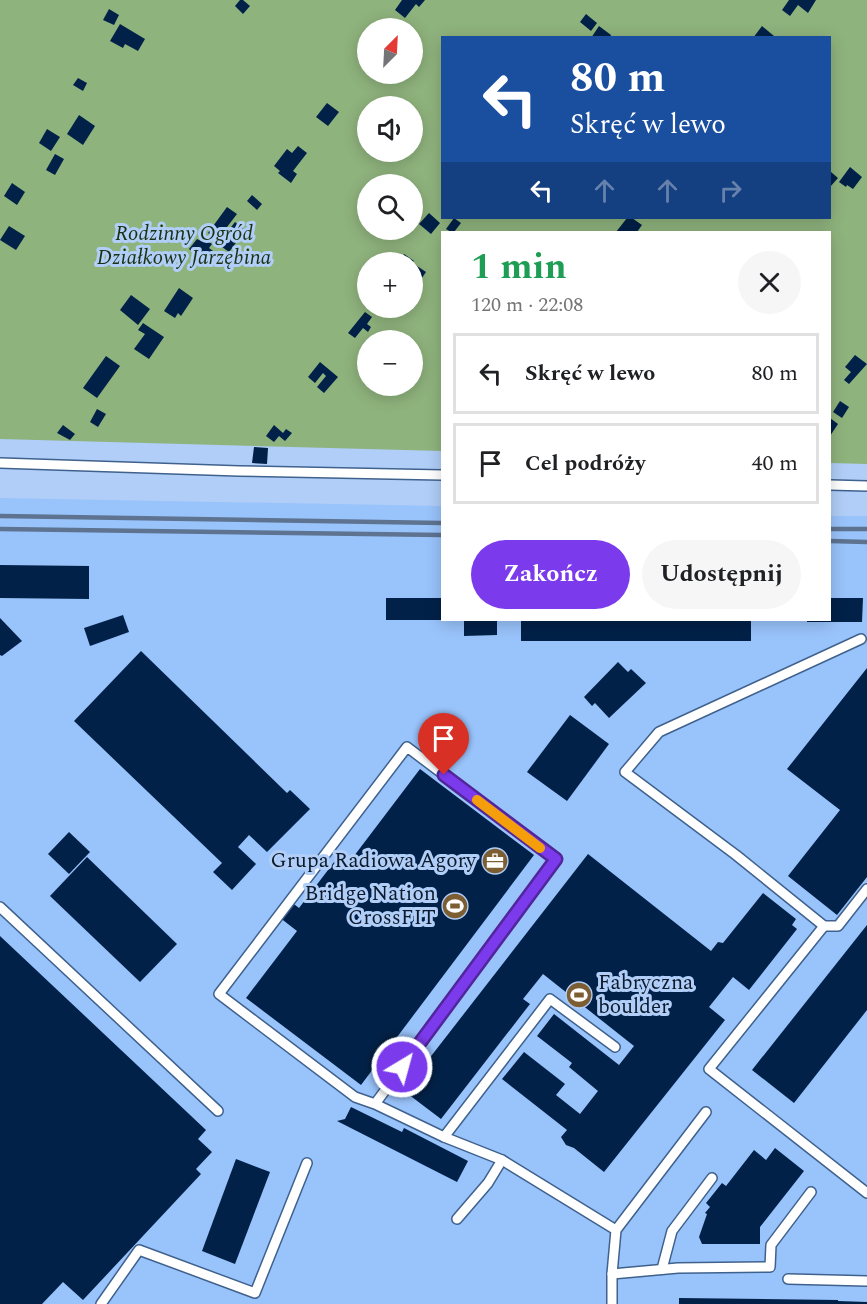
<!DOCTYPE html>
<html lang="pl">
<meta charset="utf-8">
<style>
:root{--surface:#fff;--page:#f6f6f6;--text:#202124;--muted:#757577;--line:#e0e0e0;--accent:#7c3aed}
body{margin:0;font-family:Spectral,serif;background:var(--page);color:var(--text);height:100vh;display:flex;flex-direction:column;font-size:22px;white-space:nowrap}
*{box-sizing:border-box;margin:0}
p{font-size:20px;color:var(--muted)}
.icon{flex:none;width:33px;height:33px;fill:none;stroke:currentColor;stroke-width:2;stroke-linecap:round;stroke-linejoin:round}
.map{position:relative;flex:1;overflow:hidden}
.side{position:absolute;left:441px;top:231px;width:390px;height:390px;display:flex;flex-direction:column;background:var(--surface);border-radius:0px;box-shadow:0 3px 15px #0003}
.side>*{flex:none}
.banner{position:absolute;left:441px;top:36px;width:390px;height:183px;border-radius:0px;box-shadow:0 3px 15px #0003;background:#1a4fa0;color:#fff;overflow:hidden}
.needle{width:39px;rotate:24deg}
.controls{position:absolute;left:357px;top:18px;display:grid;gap:12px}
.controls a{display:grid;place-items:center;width:66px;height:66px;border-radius:50%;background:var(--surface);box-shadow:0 3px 15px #0003;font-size:30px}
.pin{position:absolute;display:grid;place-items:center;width:51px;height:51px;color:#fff;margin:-62px -26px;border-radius:50% 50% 50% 0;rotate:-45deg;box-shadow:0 0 6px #0007}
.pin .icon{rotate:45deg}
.me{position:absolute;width:66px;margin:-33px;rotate:37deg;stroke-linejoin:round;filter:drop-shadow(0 0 4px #0008)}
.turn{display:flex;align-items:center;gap:21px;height:126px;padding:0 30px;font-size:27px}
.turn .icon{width:78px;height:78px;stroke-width:2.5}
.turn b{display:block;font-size:42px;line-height:51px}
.lanes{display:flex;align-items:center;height:57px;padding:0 30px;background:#0003;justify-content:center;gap:30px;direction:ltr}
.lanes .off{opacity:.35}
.round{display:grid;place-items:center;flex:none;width:63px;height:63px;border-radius:32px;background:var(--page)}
.overview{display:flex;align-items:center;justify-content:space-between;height:102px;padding:0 30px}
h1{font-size:36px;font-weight:700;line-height:45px;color:#1e9e55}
.primary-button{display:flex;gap:12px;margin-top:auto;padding:12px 30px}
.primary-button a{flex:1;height:69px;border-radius:36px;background:var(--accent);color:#fff;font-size:24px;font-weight:700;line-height:69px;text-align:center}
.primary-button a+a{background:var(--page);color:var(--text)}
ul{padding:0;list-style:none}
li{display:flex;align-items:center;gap:18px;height:81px;margin:0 12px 9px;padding:0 18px;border:3px solid var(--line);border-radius:0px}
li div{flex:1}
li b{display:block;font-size:22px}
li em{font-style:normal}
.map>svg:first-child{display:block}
.built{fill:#99c3fb}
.green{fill:#8fb37d;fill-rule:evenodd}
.building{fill:#022148}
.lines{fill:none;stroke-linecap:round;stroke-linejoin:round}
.service-casing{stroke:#3f618d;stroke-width:12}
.service{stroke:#fff;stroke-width:9}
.rail{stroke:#5d7390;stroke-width:4.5}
.route-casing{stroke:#51269a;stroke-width:15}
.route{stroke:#7c3aed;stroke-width:10}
.slow{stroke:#f59e0b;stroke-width:10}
.labels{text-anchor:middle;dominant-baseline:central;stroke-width:6;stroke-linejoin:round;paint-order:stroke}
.park-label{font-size:21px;font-style:italic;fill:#1b300f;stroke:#b0cef7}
.poi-label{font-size:21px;fill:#0c1a2c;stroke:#b0cef7;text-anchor:end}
</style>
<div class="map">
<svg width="867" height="1304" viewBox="0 0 867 1304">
<rect width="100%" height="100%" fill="#b0cef7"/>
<path class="built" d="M0 498 442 506V620H830V516H867V1304H0Z"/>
<path class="green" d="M0 0H867V464L830 463V232H442V451L0 439ZM368 28H412V74H368ZM442 38H830V218H442ZM368 106H412V152H368ZM368 184H412V230H368ZM368 262H412V308H368ZM368 340H412V386H368Z"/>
<g class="building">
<path d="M240 0H243L250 6 243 14 235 6Z"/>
<path d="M402 0H425L419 7 416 4 405 18 395 10Z"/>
<path d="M789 0H816L808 13 798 5 790 16 782 10Z"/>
<path d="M109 9 119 15 114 25 103 20Z"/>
<path d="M586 14 597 23 591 31 580 22Z"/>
<path d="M120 24 145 39 138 51 125 44 123 48 110 41Z"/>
<path d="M599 26 611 35 610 38H591Z"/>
<path d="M762 26 774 36 773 38H753Z"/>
<path d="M78 78 87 83 83 91 73 85Z"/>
<path d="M327 103 339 112 328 126 316 117Z"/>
<path d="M79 115 95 126 83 145 67 134Z"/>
<path d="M47 129 60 137 51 151 39 143Z"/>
<path d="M298 146 307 153 293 171 297 174 291 183 278 173 280 171 274 166 287 149 292 153Z"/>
<path d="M55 154 64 159 55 175 46 170Z"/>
<path d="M850 167 862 177 853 189 847 185 846 187 839 182Z"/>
<path d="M831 172 838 178 830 187V174Z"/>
<path d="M12 183 25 192 17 205 4 196Z"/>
<path d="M252 195 262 204 257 210 247 201Z"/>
<path d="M227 207 237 214 224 231 221 229 215 238 208 233Z"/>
<path d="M429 213 440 223 431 234 419 224Z"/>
<path d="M454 218 461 223 454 232H451L446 229Z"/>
<path d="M627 218H632L642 225 637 232H616Z"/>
<path d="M235 222 243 229 235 238 238 240 229 252 218 244Z"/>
<path d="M9 226 25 236 16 250 0 240Z"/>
<path d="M203 238 212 244 209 248 213 251 210 255 207 253 202 259 189 249 197 239 201 241Z"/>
<path d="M404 254 414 261 413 262H398Z"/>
<path d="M414 264 426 272 415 288 412 286Z"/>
<path d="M179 288 193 298 181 316 178 313 175 318 164 311Z"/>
<path d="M131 295 150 309 138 325 120 310Z"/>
<path d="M365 312 372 317 367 324 371 327 368 332 363 328 355 338 348 333Z"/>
<path d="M143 323 164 337 149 359 134 349 145 334 138 330Z"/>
<path d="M855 355 867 364 849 384 844 380 851 372 845 367Z"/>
<path d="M106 356 120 366 97 398 83 388Z"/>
<path d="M320 362 338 377 324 393 317 387 326 376 323 373 315 383 308 377Z"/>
<path d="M840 401 849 407 842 418 833 412Z"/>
<path d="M97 409 106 414 98 427 90 422Z"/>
<path d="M830 418 838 424 830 436Z"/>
<path d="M63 425 75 434 70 440 57 433Z"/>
<path d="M274 425 283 433 286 429 292 433 285 441 279 436 274 442 266 436Z"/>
<path d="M254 447 268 448 267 464 252 463Z"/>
<path d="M0 565 89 566V599L0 598Z"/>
<rect x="386" y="598" width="56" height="22"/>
<path d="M830 598H863L862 622H807V620H830Z"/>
<path d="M123 615 129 632 90 646 84 628Z"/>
<path d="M0 618 22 641 2 656 0 655Z"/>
<path d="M464 620H497V635L464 636Z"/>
<rect x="521" y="620" width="230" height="21"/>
<path d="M141 651 287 793 290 790 310 809 267 852 249 835 238 847 256 864 232 890 213 872 222 863 74 721Z"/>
<path d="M618 662 628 672 631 669 646 683 609 718 595 703 592 706 584 697Z"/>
<path d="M867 668V877L837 915 788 876 840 810 787 769Z"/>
<path d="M570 715 609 744 567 801 527 772Z"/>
<path d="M420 769 534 855 361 1085 246 998 297 931 279 917 290 901 299 908 341 853 351 860Z"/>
<path d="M69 832 90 852 69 874 48 854Z"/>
<path d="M588 854 711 951 718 942 723 943 763 893 796 919 792 925 797 929 749 990 733 977 709 1007 725 1020 604 1172 574 1148 566 1145 561 1137 567 1130 502 1079 524 1052 565 1084 556 1095 580 1114 598 1091 569 1067 572 1063 537 1036 554 1014 619 1065 634 1046 543 974 523 999 530 1004 441 1119 404 1091Z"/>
<path d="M87 857 177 944 140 982 50 896Z"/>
<path d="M867 925V1010L794 1103 752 1070Z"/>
<path d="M0 936 206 1130 198 1139 212 1152 196 1169 201 1174 83 1300 63 1282 42 1304H0Z"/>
<path d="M351 1107 402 1132 404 1128 468 1161 457 1182 337 1121 345 1119Z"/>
<path d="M775 1148 804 1171 760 1227V1244H702L699 1237 707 1214 705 1213 710 1207 706 1203 722 1183 726 1186 754 1150 766 1160Z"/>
<path d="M236 1159 270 1172 235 1264 202 1251Z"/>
<path d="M679 1298 838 1300V1301L867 1302V1304H679Z"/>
</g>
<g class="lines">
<defs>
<g id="service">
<path d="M0 463 239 471 442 475"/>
<path d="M830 485 867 486"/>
<path d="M861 639 659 732 625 772 736 855 824 926H838L867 889"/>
<path d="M0 907 218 1111"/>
<path d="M824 926 709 1069 867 1193"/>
<path d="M375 1104 355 1097 219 994 407 747 556 859 375 1104 444 1137 502 1160 616 1230"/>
<path d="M444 1137 550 999 615 1047"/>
<path d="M457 1219 488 1183 502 1160"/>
<path d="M662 1269 672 1231 712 1178"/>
<path d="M612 1274 678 1268 770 1267 771 1245 811 1192"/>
<path d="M788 1279 867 1281"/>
<path d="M101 1304 139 1250 255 1293 307 1163"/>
<path d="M612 1304V1274L616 1230 706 1112"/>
</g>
</defs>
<use href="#service" class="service-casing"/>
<use href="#service" class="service"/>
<g class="rail">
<path d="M0 516 442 523"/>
<path d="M0 529 442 535"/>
<path d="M830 529H867"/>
<path d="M830 541 867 542"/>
</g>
</g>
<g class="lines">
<defs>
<path id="route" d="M402 1067 556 859 444 775"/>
</defs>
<use href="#route" class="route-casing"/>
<use href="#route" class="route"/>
<path class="slow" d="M477 800 540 848"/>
</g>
<defs>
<symbol id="office-disc" viewBox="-11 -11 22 22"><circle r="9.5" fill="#7c5e32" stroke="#b0cef7"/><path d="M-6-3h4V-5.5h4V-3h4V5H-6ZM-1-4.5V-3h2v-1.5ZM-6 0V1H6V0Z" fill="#fff"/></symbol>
<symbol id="stadium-disc" viewBox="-11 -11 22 22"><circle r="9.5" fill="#7c5e32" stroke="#b0cef7"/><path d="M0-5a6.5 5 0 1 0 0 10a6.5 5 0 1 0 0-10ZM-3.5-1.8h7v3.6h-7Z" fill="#fff"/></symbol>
</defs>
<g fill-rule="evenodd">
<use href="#office-disc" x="480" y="846" width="30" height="30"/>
<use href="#stadium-disc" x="440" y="891" width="30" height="30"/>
<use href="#stadium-disc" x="564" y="980" width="30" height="30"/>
</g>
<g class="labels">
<g class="park-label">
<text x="184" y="234">Rodzinny Ogród<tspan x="184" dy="24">Działkowy Jarzębina</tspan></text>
</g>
<g class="poi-label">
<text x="476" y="861">Grupa Radiowa Agory</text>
<text x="436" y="894">Bridge Nation<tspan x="436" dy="24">CrossFIT</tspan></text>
<text x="598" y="983" text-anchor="start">Fabryczna<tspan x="598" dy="24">boulder</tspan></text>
</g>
</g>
</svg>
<div class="controls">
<a><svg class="needle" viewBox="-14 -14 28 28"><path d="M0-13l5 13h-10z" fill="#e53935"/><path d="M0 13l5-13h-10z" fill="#757577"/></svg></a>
<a><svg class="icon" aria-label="sound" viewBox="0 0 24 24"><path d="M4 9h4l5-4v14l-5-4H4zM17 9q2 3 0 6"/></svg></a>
<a><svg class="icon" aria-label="search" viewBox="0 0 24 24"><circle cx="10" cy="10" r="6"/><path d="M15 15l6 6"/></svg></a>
<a>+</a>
<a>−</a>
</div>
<div class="pin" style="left:444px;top:775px;background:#d93025"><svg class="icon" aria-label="arrive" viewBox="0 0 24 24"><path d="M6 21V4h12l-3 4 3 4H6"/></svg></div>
<svg class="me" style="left:402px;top:1067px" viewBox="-20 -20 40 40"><circle r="17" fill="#7c3aed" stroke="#fff" stroke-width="3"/><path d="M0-11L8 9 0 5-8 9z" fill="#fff"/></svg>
<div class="banner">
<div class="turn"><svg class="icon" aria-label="left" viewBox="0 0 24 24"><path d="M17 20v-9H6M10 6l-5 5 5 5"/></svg><div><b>80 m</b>Skręć w lewo</div></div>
<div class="lanes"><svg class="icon" aria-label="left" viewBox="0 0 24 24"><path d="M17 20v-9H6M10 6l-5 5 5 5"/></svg><svg class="icon off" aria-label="ahead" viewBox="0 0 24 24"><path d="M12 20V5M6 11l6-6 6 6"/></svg><svg class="icon off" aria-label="ahead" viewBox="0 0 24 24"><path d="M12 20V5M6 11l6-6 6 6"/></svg><svg class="icon off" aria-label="right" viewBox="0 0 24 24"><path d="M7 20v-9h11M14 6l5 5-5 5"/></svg></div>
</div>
<section class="side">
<div class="overview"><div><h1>1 min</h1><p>120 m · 22:08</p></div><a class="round"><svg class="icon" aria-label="close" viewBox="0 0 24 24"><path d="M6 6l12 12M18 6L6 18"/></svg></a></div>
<ul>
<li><svg class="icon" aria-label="left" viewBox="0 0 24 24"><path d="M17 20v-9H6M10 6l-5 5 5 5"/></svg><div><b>Skręć w lewo</b></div><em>80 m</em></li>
<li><svg class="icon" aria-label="arrive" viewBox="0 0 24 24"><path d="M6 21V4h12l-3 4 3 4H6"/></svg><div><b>Cel podróży</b></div><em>40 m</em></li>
</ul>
<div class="primary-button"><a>Zakończ</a><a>Udostępnij</a></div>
</section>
</div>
